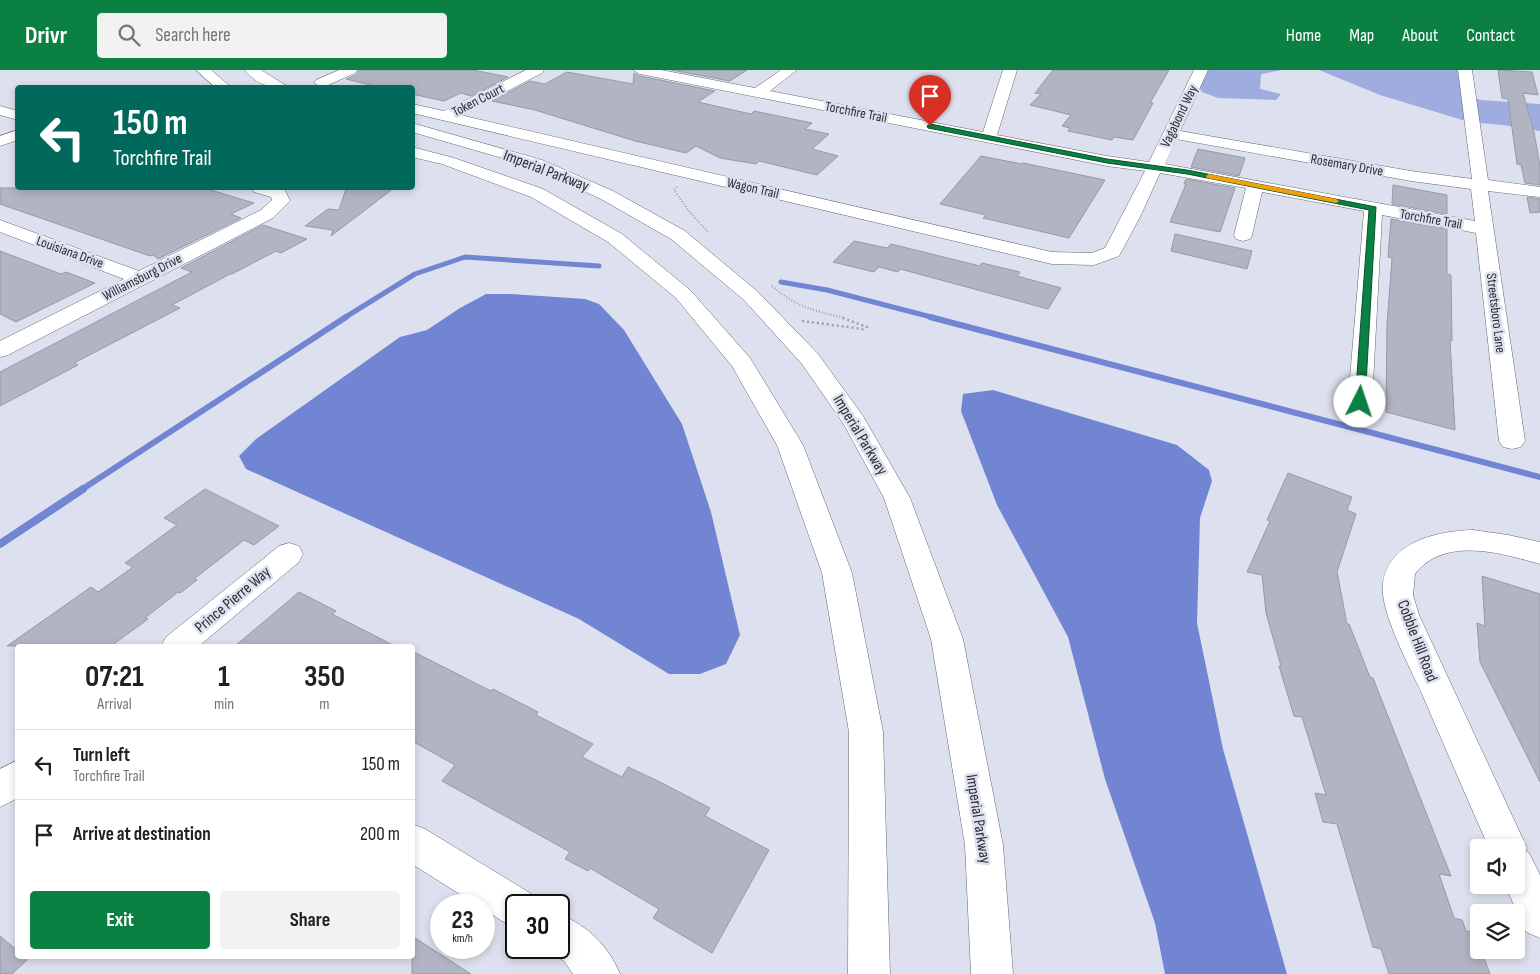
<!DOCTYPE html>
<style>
:root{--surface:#fff;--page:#f2f2f2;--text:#202124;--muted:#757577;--line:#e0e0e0;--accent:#0b8043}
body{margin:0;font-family:"Sofia Sans Condensed",sans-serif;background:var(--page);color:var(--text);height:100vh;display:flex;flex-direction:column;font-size:19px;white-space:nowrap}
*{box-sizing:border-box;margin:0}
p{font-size:16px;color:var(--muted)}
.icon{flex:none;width:28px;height:28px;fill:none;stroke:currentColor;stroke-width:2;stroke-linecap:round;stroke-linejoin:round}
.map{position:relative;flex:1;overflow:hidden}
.side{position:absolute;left:15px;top:574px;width:400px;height:315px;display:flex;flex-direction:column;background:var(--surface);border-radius:5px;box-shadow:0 2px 8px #0003}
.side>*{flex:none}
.hud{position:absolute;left:15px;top:15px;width:400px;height:105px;border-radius:5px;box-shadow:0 2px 8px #0003;background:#00695c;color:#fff;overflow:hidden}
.fabs{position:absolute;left:1470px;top:769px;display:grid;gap:10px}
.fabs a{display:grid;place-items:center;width:55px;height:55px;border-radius:5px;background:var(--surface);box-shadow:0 2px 8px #0003;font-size:25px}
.speed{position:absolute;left:430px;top:824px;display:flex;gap:10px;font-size:25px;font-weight:700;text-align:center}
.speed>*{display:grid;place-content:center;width:65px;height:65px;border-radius:50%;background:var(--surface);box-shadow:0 2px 8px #0003;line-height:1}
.speed small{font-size:12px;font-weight:400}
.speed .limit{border:2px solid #111;border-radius:8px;background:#fff;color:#111}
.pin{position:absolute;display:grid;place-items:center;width:42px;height:42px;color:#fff;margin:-51px -21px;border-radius:50% 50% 50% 0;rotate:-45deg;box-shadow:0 0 5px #0007}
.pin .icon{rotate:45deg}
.me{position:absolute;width:55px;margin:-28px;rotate:4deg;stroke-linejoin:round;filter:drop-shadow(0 0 4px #0008)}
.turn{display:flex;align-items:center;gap:18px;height:105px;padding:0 15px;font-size:22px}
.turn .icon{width:65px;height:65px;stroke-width:2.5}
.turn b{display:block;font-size:35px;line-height:42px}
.eta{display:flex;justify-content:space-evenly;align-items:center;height:85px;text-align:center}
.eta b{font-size:30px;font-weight:700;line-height:35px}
.button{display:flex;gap:10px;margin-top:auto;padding:10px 15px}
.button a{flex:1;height:58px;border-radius:5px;background:var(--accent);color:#fff;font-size:20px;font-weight:700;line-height:58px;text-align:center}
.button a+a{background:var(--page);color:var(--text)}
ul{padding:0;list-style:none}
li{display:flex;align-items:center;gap:15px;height:70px;padding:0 15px;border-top:1px solid var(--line)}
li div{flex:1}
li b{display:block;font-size:19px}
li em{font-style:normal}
header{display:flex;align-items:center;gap:30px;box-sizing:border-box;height:70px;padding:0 25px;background:var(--accent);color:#fff}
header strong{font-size:24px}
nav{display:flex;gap:28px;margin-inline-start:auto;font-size:18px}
.search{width:350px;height:45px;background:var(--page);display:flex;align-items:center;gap:12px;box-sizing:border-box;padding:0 18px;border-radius:5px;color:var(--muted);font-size:19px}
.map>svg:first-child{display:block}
.green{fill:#9eacdf}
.water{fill:#7285d3}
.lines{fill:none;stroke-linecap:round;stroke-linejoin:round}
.stream-far2{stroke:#7285d3;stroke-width:5}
.stream-far1{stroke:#7285d3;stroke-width:6}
.stream{stroke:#7285d3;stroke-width:8}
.building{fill:#b1b5c3;stroke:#969aa7}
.minor-casing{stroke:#646874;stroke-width:1}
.major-casing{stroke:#646874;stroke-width:1}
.path-far1{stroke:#9b9ea9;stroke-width:2;stroke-dasharray:1 2;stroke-linecap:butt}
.path{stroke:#9b9ea9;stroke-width:2.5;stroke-dasharray:2 3;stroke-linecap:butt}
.minor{fill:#fff;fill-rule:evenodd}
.major{fill:#fff;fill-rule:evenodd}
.route{fill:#0b8043;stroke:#07532c}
.slow{fill:#f59e0b}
.labels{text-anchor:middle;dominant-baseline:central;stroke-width:5;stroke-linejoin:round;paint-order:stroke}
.far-street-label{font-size:14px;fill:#2b2d32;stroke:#dde1ef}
.street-label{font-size:16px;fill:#2b2d32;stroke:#dde1ef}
</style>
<header>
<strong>Drivr</strong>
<div class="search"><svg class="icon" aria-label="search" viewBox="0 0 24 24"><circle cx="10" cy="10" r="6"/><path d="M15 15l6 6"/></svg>Search here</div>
<nav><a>Home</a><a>Map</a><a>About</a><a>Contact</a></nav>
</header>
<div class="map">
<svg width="1540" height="904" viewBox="0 0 1540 904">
<rect width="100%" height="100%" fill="#dde1ef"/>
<g class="green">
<path d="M1194 0H1282L1261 4 1260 19 1281 24 1276 30 1218 28 1197 20Z"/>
<path d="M1319 0H1460L1463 25 1481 30 1540 34V61L1503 55 1469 52 1380 25Z"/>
</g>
<g class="water">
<path d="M486 224H511L585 229 599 234 624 260 682 354 711 442 740 565 726 594 700 604H669L579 549 246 399 239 386 256 369 400 267 427 260 460 238Z"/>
<path d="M993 320 1177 375 1209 400 1212 411 1200 448 1197 553 1223 679 1287 904H1165L1155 853 1105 709 1068 567 997 435 961 341 963 324Z"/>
</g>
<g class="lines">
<g class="stream-far2">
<path d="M781 212 827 220 935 248"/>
<path d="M344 248 415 204 465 187 599 196"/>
</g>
<g class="stream-far1">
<path d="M930 247 1540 407"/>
<path d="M81 420 346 247"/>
</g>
<path class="stream" d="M0 474 83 419"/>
</g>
<g class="building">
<path d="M359 0H473L508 7 471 26 461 23 444 31 412 24V18H382L346 9 356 5Z"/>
<path d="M671 0H747L730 11Z"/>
<path d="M1053 0H1169L1150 33H1153L1133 70 1114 67 1112 70 1068 61 1070 58 1062 56 1071 45 1030 35 1041 24 1035 23Z"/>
<path d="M1498 0 1532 2 1538 25 1523 23 1534 62 1540 96V115L1525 113 1521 95 1517 94 1508 29 1502 28Z"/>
<path d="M567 2 633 14 634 3 640 6 715 21 698 32 751 44 754 41 812 53 805 59 829 64 812 79 838 86 817 105 759 91 756 94 720 88 696 76 686 83 635 71 535 40 492 31 530 11 545 14Z"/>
<path d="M1198 79 1245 88 1239 106 1191 97Z"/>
<path d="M981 86 1022 94 1023 93 1105 110 1069 168 983 148 986 145 940 134Z"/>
<path d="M1186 109 1235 118 1220 162 1170 152 1186 114H1184Z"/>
<path d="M1393 115 1447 125V144L1392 134Z"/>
<path d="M0 118H204L254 133 231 144 241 148 158 189 153 185 150 186 0 134Z"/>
<path d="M348 119 394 118 331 166 333 160 305 156 328 139 339 140 346 119Z"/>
<path d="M1527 127 1540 129V142L1530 143Z"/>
<path d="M1391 149 1447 159V204L1451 205 1452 271 1450 270 1455 360 1386 342 1387 255 1392 188 1388 187Z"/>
<path d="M263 155 307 169 281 183 276 181 232 204H230L172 235 180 238 74 293 78 295 0 336V302L192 202 181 198Z"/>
<path d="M1175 164 1252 181 1247 199 1171 181Z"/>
<path d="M854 171 887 178 891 174 980 196 982 193 1020 202 1017 206 1061 218 1048 239 900 199 898 202 879 197 874 202 833 192Z"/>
<path d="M0 181 61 204 66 202 95 213 16 252 0 244Z"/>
<path d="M1288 403 1352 427 1347 440 1356 444 1337 502 1347 554H1349L1370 607 1373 608 1451 806 1439 804 1454 848 1462 850 1466 861 1474 862 1479 880H1481L1490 904H1389L1381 879 1373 877 1337 754 1323 752 1315 723 1326 725 1302 647 1294 646 1279 596H1281L1266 543 1262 505 1247 502 1270 451 1267 450Z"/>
<path d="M205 419 279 456 254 475 244 470 194 509 197 510 180 523 178 522 145 548 148 549 111 576H7L91 517 98 522 133 497 125 493 177 455 164 448Z"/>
<path d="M1482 506 1540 524V712L1480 592 1477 553 1485 556Z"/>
<path d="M299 522 336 541 332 544 395 576H235Z"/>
<path d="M412 581 491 621 493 619 538 642 536 645 593 674 582 687 622 707 628 697 658 711 710 738 705 746 769 780 712 883 653 848 659 839 590 798 588 801 565 789 570 782 442 711 455 695 412 671Z"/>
<path d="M0 866 18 881V886H23L27 890 12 904H0Z"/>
<path d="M412 866 471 904H412Z"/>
</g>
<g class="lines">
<defs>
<g id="minor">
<path d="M339 0H357L355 3 326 16 321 17 314 13 316 10Z"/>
<path d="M526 0H544L542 3 460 45 1052 182 1092 183 1105 178 1145 101 1107 96 640 4 633 0H661L755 18 781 0H797L770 21 983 62 1003 0H1017L997 65 1107 86 1149 92 1194 0H1208L1180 61 1411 101 1472 109 1458 0H1472L1488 110 1540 117V127L1488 121 1525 371 1521 377 1512 379 1503 377 1499 371 1476 163 1382 145 1372 332 1368 337 1360 339 1352 337 1348 332 1364 141 1262 122 1252 165 1250 169 1243 171 1236 169 1234 165 1246 118 1160 103 1140 147 1119 186 1094 195 1052 194 412 43V34L444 41ZM1176 69 1411 111 1471 119 1475 151 1165 94Z"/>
<path d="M0 36 18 41V50L0 45Z"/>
<path d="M18 60V70L0 76V66Z"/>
<path d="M252 118H276L285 120 290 131 273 148 8 285 0 287V271L124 209 0 162V150L139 201 261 140 272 130 271 127 254 122Z"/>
<path d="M1473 460 1508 465 1540 472V494C1501 483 1444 466 1415 504L1413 525 1419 545 1521 765 1527 778 1526 781 1529 783 1540 805V868L1526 862 1505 815H1516V778H1489C1466 726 1444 675 1422 624 1410 597 1379 541 1383 513 1389 471 1438 461 1473 460Z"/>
<path d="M289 473 299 476 303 484 299 492 199 576H161L166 567 279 476Z"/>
<path d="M18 690V728L0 737V699Z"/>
<path d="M412 754 425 759 530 823 535 835H516V857L502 851 484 839V835H477L412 794Z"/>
<path d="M559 844C588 856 608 875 620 904H573L564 891 545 878H559Z"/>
</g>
<g id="major">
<path d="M196 0H211L232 18H216Z"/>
<path d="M245 0H261L290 18C271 18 258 16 245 0Z"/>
<path d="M412 53 542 90 613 121 685 161 758 222 818 284 863 346 910 428 963 569 1003 775 1013 904H971L965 775 931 569 884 428 843 353 802 294 744 230 671 169 601 129 530 96 412 62Z"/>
<path d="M412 77 454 88 543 119 622 164 690 220 750 288 803 375 852 503 883 662 890 904H848L849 662 822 503 777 375 732 296 676 228 608 172 531 127 442 94 412 87Z"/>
</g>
</defs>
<use href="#minor" class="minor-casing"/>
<use href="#major" class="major-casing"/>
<g class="path-far1">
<path d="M677 117 674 120 688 140 708 162"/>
<path d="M772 216C796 237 815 241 845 248"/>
</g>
<path class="path" d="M802 251 863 259 867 257 840 247"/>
<use href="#minor" class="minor"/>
<use href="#major" class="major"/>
</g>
<path class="route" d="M930 54 1107 89 1187 100 1376 137 1365 332 1360 335 1355 332 1369 140 1187 104 1107 93 928 58 927 56Z"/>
<path class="slow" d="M1209 104 1336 129 1339 131 1336 133 1207 108 1206 106Z"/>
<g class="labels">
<g class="far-street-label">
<text transform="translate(478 30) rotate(-27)">Token Court</text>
<text transform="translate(856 42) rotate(11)">Torchfire Trail</text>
<text transform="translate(1179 46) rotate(-64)">Vagabond Way</text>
<text transform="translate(1347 95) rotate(10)">Rosemary Drive</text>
<text transform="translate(753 118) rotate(13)">Wagon Trail</text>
<text transform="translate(1431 149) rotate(10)">Torchfire Trail</text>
<text transform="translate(70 182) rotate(20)">Louisiana Drive</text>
<text transform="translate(142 207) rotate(-27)">Williamsburg Drive</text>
<text transform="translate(1496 243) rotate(83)">Streetsboro Lane</text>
</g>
<g class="street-label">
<text transform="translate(546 101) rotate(21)">Imperial Parkway</text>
<text transform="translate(860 365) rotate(59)">Imperial Parkway</text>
<text transform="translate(233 530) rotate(-40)">Prince Pierre Way</text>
<text transform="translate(1417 571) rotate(69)">Cobble Hill Road</text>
<text transform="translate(978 749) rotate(81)">Imperial Parkway</text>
</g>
</g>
</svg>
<div class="fabs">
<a><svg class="icon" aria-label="sound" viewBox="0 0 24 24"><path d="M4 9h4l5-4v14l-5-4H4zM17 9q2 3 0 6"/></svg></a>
<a><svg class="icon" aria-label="layers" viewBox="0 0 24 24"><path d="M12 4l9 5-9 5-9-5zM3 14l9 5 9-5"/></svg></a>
</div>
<div class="speed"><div>23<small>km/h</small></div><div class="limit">30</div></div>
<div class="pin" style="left:930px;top:56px;background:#d93025"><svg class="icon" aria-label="arrive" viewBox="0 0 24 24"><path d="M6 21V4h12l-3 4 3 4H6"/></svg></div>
<svg class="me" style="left:1360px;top:332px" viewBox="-20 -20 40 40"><circle r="19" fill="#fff"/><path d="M0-13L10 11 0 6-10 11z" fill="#0b8043"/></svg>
<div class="hud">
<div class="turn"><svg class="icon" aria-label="left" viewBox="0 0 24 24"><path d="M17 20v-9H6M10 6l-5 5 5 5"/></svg><div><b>150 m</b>Torchfire Trail</div></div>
</div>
<section class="side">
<div class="eta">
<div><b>07:21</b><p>Arrival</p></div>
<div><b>1</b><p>min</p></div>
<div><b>350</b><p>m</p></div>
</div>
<ul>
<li><svg class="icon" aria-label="left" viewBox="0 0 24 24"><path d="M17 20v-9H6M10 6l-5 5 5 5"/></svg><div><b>Turn left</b><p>Torchfire Trail</p></div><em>150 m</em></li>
<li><svg class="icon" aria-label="arrive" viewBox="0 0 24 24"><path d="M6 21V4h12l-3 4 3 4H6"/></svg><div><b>Arrive at destination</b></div><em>200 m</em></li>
</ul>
<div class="button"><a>Exit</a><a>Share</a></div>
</section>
</div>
